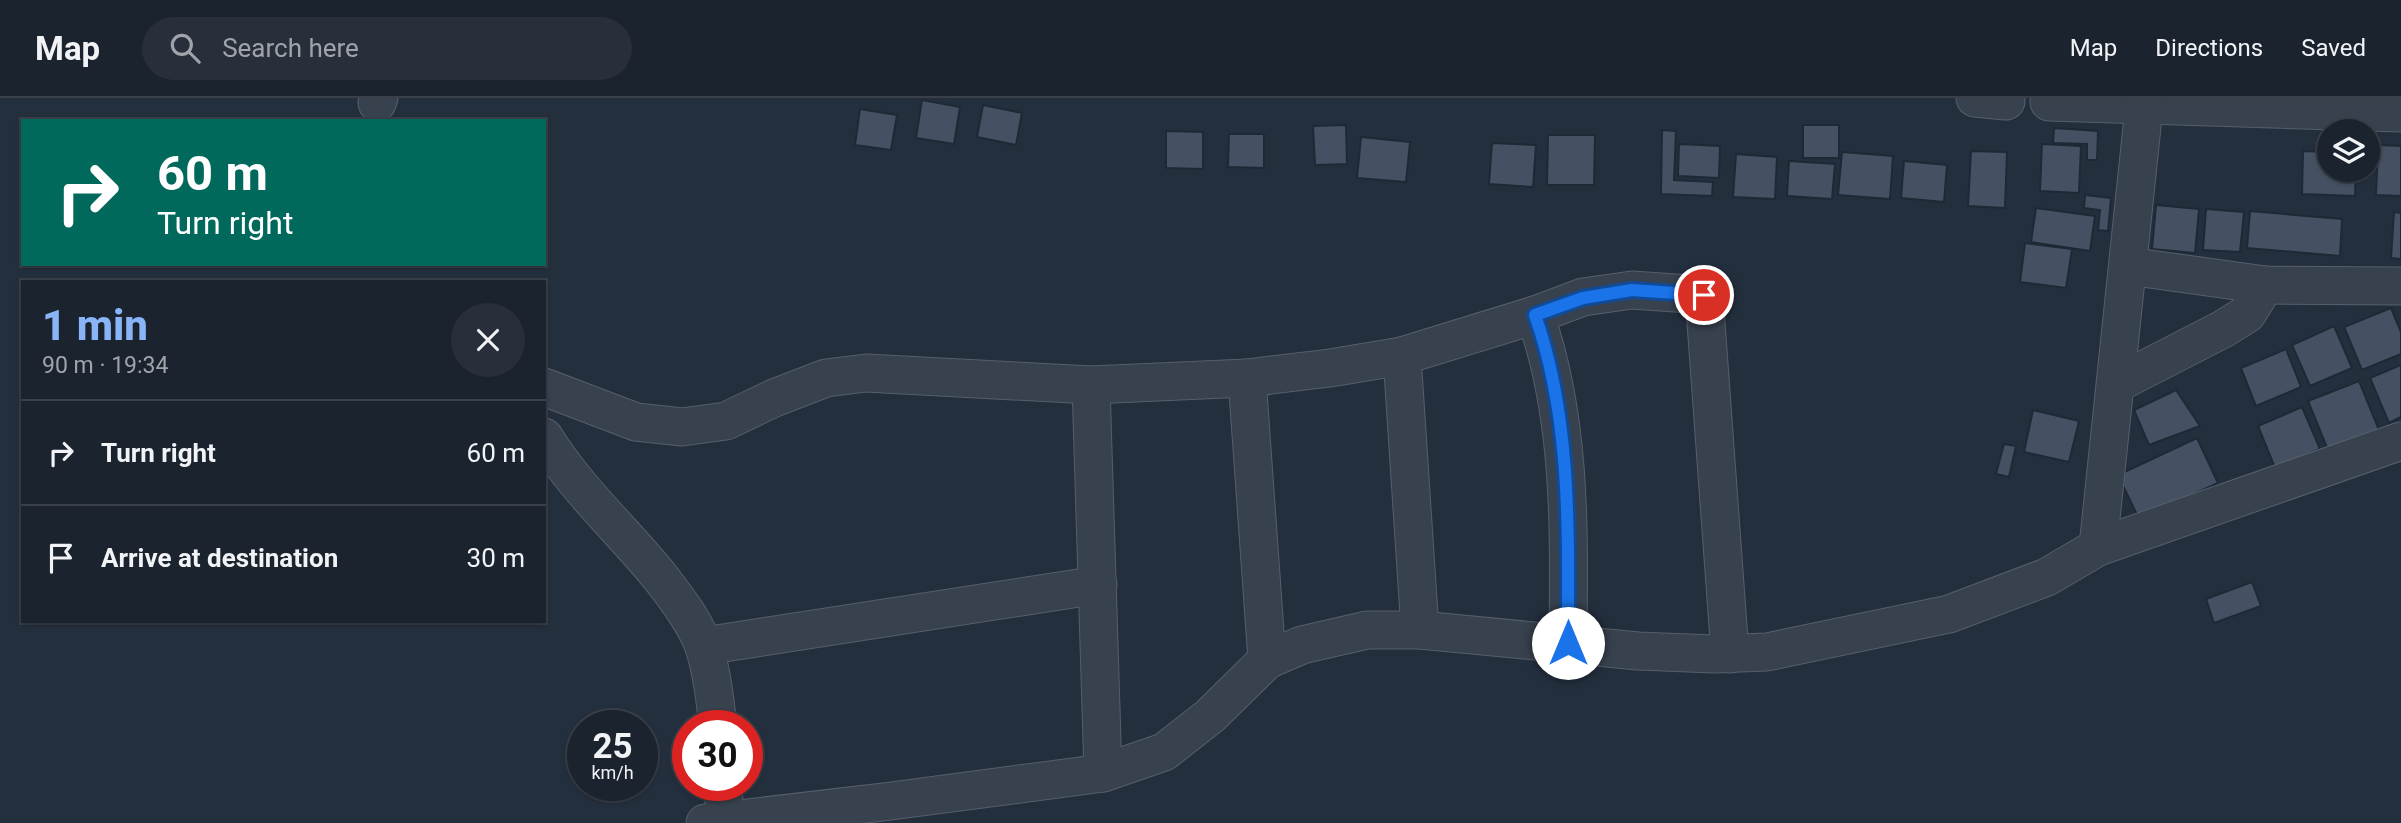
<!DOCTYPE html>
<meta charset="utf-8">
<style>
:root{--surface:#1b232e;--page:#282f3a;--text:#f1f3f6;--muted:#a0a4aa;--line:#39404a;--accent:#8ab4f8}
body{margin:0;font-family:Roboto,sans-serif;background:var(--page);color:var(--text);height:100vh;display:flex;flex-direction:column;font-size:26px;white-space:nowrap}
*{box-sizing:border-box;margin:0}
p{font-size:23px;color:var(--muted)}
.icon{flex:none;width:38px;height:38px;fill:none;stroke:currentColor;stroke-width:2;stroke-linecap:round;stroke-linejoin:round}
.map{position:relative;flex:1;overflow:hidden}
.panel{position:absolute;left:21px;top:182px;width:525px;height:343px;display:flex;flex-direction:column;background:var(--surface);border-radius:0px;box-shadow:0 2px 5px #0004,0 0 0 2px var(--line)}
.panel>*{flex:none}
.guide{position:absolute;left:21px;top:21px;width:525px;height:147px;border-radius:0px;box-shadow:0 2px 5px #0004,0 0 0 2px var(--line);background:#00695c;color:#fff;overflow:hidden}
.tools{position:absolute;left:2317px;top:21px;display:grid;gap:14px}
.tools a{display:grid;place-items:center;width:63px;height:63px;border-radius:50%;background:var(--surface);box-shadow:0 2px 5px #0004,0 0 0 2px var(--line);font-size:35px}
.speed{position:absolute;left:567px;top:612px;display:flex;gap:14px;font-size:35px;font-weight:700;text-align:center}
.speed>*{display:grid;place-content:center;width:91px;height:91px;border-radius:50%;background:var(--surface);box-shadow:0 2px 5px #0004,0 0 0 2px var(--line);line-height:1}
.speed small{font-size:18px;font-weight:400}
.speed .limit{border:10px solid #d22;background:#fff;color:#111}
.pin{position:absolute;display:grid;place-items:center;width:60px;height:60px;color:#fff;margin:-30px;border:4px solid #fff;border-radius:50%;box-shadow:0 2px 7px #0007}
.me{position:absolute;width:77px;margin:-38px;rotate:0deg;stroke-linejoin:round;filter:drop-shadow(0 0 5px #0008)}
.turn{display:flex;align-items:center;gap:24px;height:147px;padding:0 21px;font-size:32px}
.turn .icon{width:91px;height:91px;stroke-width:2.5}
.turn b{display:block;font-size:49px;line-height:60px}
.round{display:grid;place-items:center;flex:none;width:74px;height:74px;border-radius:37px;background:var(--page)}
.summary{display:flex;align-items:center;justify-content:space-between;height:119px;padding:0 21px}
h1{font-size:42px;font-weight:800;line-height:52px;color:var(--accent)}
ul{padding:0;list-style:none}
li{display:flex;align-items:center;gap:21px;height:105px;padding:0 21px;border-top:2px solid var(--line)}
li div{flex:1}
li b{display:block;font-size:26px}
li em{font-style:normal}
header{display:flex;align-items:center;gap:42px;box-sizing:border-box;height:98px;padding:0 35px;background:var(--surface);border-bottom:2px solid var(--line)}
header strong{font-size:33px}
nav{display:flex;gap:38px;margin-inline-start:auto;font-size:24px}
.search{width:490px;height:63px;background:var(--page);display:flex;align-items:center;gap:18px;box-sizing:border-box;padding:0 24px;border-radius:38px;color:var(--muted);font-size:26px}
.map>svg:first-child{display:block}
.building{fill:#455162;stroke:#1f2835;stroke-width:2}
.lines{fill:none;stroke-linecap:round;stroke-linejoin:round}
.street-casing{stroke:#565f6c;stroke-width:39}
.street{stroke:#38414e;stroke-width:37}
.route-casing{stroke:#114b97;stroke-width:18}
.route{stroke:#1a73e8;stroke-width:12}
</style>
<header>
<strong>Map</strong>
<div class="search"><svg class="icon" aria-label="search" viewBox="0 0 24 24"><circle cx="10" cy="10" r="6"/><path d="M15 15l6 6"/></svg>Search here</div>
<nav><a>Map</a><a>Directions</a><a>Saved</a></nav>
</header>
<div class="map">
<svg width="2401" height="725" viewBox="0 0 2401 725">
<rect width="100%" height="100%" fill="#242f3e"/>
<g class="building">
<path d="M922 2 960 9 954 46 916 40Z"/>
<path d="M983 7 1022 15 1016 47 977 39Z"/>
<path d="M860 11 897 17 891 52 855 47Z"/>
<path d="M1346 27 1347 66 1315 67 1313 28Z"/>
<rect x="1803" y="27" width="36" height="33"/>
<path d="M2054 30 2098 33 2097 62H2087V46L2053 45Z"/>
<path d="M1662 32 1676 33 1674 82 1713 84 1712 98 1661 96Z"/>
<path d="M1166 33 1203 34V71L1166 70Z"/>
<path d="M1229 36H1264V70L1228 69Z"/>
<path d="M1548 37H1595L1594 87H1547Z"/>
<path d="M1361 39 1410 44 1406 84 1357 80Z"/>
<path d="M1492 45 1536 47 1533 89 1489 86Z"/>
<path d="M1679 46 1720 48 1719 80 1678 78Z"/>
<path d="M2042 46 2081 48 2079 95 2040 93Z"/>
<path d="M2378 47 2401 48V98L2376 97Z"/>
<path d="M1971 53 2007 54 2005 110 1968 108Z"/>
<path d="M2303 53 2329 54V72H2356L2355 98 2302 96Z"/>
<path d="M1842 54 1893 58 1890 101 1838 97Z"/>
<path d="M1736 56 1777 59 1775 101 1733 99Z"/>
<path d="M1789 63 1835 66 1832 101 1787 98Z"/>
<path d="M1904 63 1947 67 1944 104 1901 100Z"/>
<path d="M2085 97 2111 100 2108 133 2098 132 2100 112 2084 110Z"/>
<path d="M2156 107 2199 111 2195 155 2152 151Z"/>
<path d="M2036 110 2095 118 2090 153 2031 144Z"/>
<path d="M2206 111 2244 114 2240 154 2203 152Z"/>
<path d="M2250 113 2342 121 2340 158 2247 150Z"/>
<path d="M2394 114 2401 115V161L2391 160Z"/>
<path d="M2025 145 2072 151 2066 190 2020 184Z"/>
<path d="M2391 210 2401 234V256L2362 272 2344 229Z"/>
<path d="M2334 228 2352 270 2310 288 2292 247Z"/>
<path d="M2286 251 2301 289 2256 308 2241 270Z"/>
<path d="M2401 267V319L2389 325 2370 280Z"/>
<path d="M2359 283 2379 332 2328 352 2308 303Z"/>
<path d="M2176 292 2200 328 2149 347 2134 312Z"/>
<path d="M2302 309 2320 351 2275 370 2258 328Z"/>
<path d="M2033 312 2079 323 2069 364 2024 354Z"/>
<path d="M2197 340 2218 385 2139 421 2118 377Z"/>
<path d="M2004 346 2016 348 2009 379 1996 376Z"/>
<path d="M2252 484 2261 508 2214 525 2206 501Z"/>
</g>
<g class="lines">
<defs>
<g id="street">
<path d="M1975 0 2006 3"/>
<path d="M2049 4 2401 15"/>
<path d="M377 5 379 0"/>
<path d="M2128 168 2265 187 2401 188"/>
<path d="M1535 217C1572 322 1569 435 1568 545"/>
<path d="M1402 258 1420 532"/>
<path d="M1247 280 1267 562"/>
<path d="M2116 286 2223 231 2247 216 2265 187"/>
<path d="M1091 287 1103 675"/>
<path d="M544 289 636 324 682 329 726 323 774 300 826 280 866 275 1091 287 1247 280 1330 270 1402 258 1535 217 1583 199 1632 192 1704 197 1730 556"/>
<path d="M544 339C576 391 623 433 661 480 677 501 695 524 704 549 712 574 715 602 718 628"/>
<path d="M2098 449 2145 0"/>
<path d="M704 548 1098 487"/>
<path d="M723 688 725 722"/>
<path d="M705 725 891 703 1103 675 1164 654 1210 618 1267 562 1302 547 1367 532H1420L1638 553 1714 556 1767 554 1949 516 2047 479 2098 449 2401 343"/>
</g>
</defs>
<use href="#street" class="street-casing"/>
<use href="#street" class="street"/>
</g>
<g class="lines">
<defs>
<path id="route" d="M1568 545C1568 435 1572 322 1535 217L1583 200 1632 192 1704 197"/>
</defs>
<use href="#route" class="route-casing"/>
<use href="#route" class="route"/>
</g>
</svg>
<div class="tools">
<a><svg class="icon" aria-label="layers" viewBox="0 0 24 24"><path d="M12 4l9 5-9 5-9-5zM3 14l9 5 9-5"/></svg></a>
</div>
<div class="speed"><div>25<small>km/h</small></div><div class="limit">30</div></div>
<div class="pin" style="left:1704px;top:197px;background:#d93025"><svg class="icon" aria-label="arrive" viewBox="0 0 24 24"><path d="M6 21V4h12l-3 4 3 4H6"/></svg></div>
<svg class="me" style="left:1568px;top:545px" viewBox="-20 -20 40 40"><circle r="19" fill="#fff"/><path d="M0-13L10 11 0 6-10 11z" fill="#1a73e8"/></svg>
<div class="guide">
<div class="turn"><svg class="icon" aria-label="right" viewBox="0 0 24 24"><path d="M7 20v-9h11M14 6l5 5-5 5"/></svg><div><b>60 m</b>Turn right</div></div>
</div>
<section class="panel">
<div class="summary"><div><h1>1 min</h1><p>90 m · 19:34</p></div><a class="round"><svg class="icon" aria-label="close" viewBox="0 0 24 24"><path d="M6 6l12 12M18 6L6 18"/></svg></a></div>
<ul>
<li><svg class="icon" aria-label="right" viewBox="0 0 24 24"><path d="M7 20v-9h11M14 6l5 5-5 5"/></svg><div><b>Turn right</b></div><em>60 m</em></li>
<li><svg class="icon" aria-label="arrive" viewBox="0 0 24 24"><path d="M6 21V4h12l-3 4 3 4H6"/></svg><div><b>Arrive at destination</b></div><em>30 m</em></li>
</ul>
</section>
</div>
